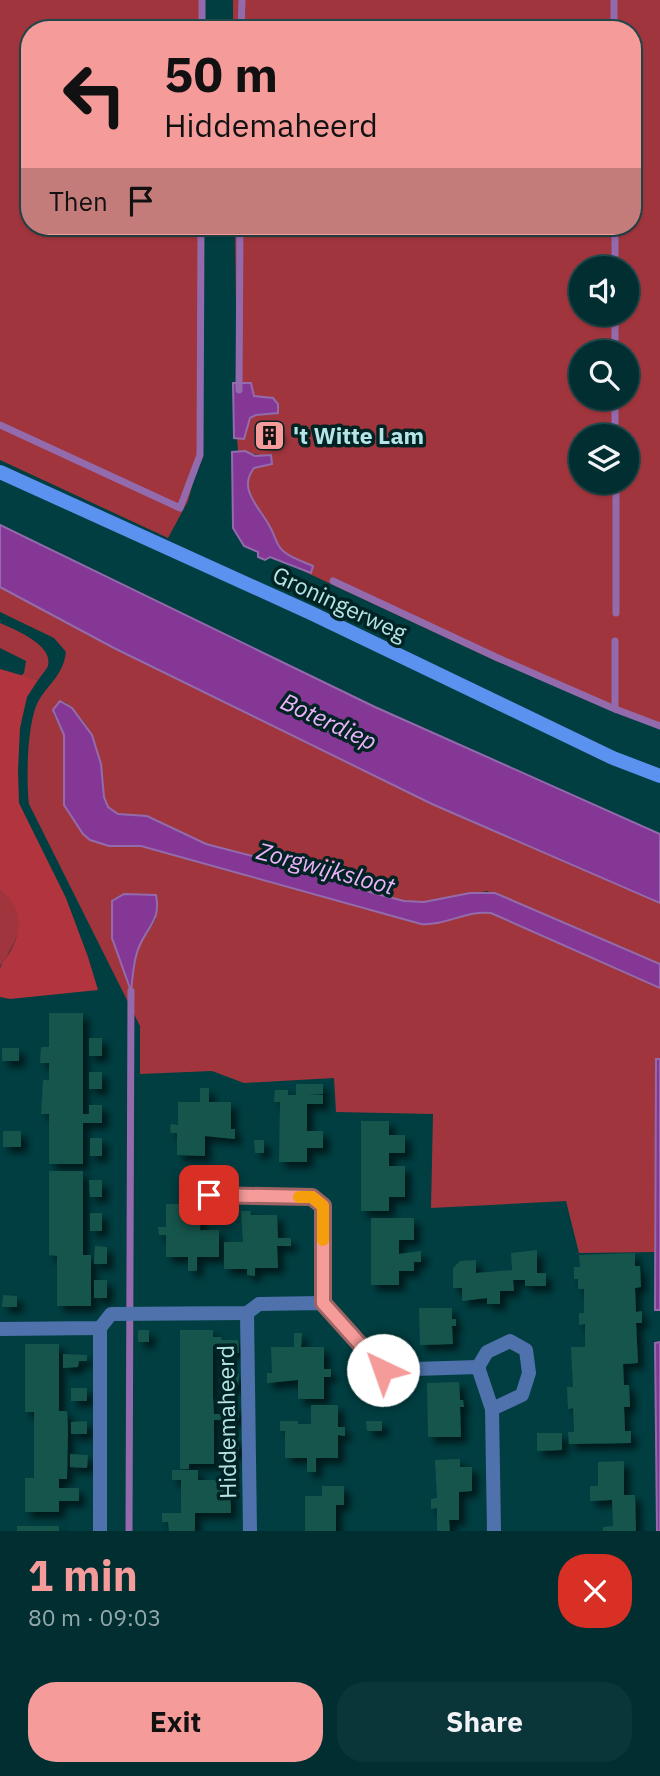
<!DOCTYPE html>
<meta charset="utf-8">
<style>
:root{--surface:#002e31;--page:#0a3639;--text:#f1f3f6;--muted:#95a8ab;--line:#224a4d;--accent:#f59b9a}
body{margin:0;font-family:"IBM Plex Sans",sans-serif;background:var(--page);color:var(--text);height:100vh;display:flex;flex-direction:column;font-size:26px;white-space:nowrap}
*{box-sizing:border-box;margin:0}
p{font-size:23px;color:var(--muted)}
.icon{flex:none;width:38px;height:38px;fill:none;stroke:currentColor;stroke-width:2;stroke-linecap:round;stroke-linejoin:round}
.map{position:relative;height:1531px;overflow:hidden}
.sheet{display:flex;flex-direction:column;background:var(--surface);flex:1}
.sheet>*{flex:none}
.banner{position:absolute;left:21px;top:21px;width:620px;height:214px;border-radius:28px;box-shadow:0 2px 5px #0004,0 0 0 2px var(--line);background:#f59b9a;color:#111;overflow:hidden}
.fabs{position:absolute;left:569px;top:256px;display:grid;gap:14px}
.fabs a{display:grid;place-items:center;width:70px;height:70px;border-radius:50%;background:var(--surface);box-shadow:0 2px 5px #0004,0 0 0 2px var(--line);font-size:35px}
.pin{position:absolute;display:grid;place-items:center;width:60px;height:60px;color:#fff;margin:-30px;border-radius:14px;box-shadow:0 4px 10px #0006}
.me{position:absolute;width:77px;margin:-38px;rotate:318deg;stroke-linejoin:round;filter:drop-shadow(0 0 5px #0008)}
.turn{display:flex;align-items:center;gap:24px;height:147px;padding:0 28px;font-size:32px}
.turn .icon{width:91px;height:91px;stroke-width:2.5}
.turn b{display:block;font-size:49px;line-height:60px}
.then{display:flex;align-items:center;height:66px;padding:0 28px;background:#0003;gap:14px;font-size:26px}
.round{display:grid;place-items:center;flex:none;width:74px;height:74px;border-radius:28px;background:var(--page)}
.overview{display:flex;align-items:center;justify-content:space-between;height:119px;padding:0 28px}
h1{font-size:42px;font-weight:700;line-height:52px;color:var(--accent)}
.button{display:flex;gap:14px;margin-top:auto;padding:14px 28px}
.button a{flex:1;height:80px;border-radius:28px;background:var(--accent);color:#111;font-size:28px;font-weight:700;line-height:80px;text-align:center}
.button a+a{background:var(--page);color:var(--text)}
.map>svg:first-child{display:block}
.green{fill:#a1353d;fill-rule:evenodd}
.forest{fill:#b1343f}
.water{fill:#843794;stroke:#936bad;stroke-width:2}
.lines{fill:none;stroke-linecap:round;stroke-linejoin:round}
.stream{stroke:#936bad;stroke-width:7}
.building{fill:#17554b;filter:url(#shadow)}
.minor{stroke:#4f72ac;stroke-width:14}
.secondary{stroke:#5b92ef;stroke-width:14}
.route-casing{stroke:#9f6564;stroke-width:18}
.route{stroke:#f59b9a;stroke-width:12}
.slow{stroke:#f59e0b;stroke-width:12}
.labels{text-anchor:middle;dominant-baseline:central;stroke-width:7;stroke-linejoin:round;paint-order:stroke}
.poi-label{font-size:23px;font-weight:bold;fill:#b7e5e7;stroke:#012324;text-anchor:start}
.street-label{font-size:23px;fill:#b7e5e7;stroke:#012324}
.water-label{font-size:24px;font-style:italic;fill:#edb3fa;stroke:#012324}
</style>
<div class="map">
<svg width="660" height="1531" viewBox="0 0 660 1531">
<defs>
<filter id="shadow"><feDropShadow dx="6" dy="6" stdDeviation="3.5" flood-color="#0009"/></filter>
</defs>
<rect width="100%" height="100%" fill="#003e41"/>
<g class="green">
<path d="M0 0H202V30H30V226H201V453L188 501 168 538 0 460Z"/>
<path d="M233 0H660V726L496 661 286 563 309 572 313 568C306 561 293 559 284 552 281 549 249 493 248 489 247 480 249 474 254 468L272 464 271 455C253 457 250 450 238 451L237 438 243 439 250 418 256 415 275 414 276 400 254 396 251 383H237L235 226H632V30H233ZM581 268H626V313H581ZM581 352H626V397H581ZM581 436H626V481H581Z"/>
<path d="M0 587 114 648 432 804 660 903V964L487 891 424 902 404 901 373 893 336 881 329 872 319 863 305 861 279 863 206 844 147 816 118 814 108 807 104 796 101 764 92 735 83 721 65 702 53 713 64 735 63 802 86 837 141 846 421 924C445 925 467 910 491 913L660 988V1059H656V1252L579 1253 566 1201 431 1208 433 1114 336 1112 334 1078 244 1083 212 1071 140 1074V1026L29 804C26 780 27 720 39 700 50 682 63 675 66 652L54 638 0 612ZM124 894 156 919 138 948 130 990Z"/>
<path d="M0 623C14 629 54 645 48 666 46 670 41 676 38 680L21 676 24 673 26 661 0 648Z"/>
<path d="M0 891C33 912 18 941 0 966Z"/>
</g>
<path class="forest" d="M0 669 38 680 27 697 20 728 18 771 19 803 66 898 88 957 98 990 10 999 0 997C0 988 0 978 0 969 1 962 8 956 11 950 23 928 22 905 0 891Z"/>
<g class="water">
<path d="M233 383H251L254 396 273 398 278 404V413L256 415 250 418 244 439 234 438Z"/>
<path d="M245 451 255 456 271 455 272 464 254 468C237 490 260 507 270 527 275 535 276 545 283 551 291 558 304 562 313 566L311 573 270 557 265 560 258 557V552L244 546 233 528 232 452Z"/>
<path d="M0 525 375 707 660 834V903L432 804 114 648 0 587Z"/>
<path d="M60 701 72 708 92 735 101 764 104 797 108 807 118 814 147 816 206 844 279 863 305 861 319 863 326 868 336 881 373 893 404 901 424 902 470 893H495L660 964V988L491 913C467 910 445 926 421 924L141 846H109L90 840 83 834 64 805V735L53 710Z"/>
<path d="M124 894 156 895C161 921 148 925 139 947 133 960 133 977 131 991L112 938V901Z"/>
<path d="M656 1059H660V1310H655Z"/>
<path d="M660 1342V1531H657L655 1343Z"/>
</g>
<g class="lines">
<g class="stream">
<path d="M614 0V30"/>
<path d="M202 30V0"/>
<path d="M241 30 242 0"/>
<path d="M615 226V268"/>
<path d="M615 313V352"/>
<path d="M239 390 240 226"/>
<path d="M615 397V436"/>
<path d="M0 425 180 508 200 455 201 226"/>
<path d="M616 481V613"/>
<path d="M333 581 498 658 615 709"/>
<path d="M615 641V709L660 726"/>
<path d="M129 1531 131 991"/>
</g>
</g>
<g class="building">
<circle cx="270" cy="435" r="9"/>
<path d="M49 1013H83V1114H89V1105H102V1123H83V1164H49V1114H41L43 1080H49V1063H40L41 1047H49Z"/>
<rect x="89" y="1038" width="13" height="18"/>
<rect x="2" y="1048" width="17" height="13"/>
<rect x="89" y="1072" width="13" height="17"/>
<path d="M296 1084H323V1094H307L323 1095V1104H307V1131H323V1148H307V1162H279L280 1102H274L275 1090H288V1095H296Z"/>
<path d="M200 1088H209V1102H231V1129H235V1139L205 1136V1156L177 1155V1133H171L170 1129 171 1124 178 1125V1102H200Z"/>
<path d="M361 1121H389V1135H405V1153H389V1166H405V1197H389V1211H361Z"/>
<rect x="3" y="1131" width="18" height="16"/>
<rect x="90" y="1138" width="12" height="18"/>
<path d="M254 1140H264V1153H255Z"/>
<path d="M49 1171H83V1255H91V1306H57V1256L49 1255Z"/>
<path d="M89 1180H102V1197H90Z"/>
<path d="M192 1200H202L200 1230H219V1257H197V1271H188V1257H166V1235H159L158 1227H166V1204H192Z"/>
<path d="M241 1211H251L250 1215H277L278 1238H291V1246H277L278 1268H255V1276L247 1275V1269H224V1242H243Z"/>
<rect x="90" y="1213" width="12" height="18"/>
<path d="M371 1218H414V1240H399V1254L421 1251V1262H414V1271H399V1285H371Z"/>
<path d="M95 1246 107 1247V1264H94Z"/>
<path d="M537 1250V1273H546V1286H525V1280H513L514 1291H500V1304H487V1298L462 1301V1288H453V1268L460 1261 476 1260V1273L512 1270 511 1253Z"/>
<path d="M635 1253V1266H640L641 1287 635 1288 636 1312 642 1311V1323H636L638 1363 623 1364 624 1385H629L630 1407H624L625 1431H631V1443L569 1444 568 1432H574L573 1408 568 1409 567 1387H573L571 1347H585V1324L579 1325V1313H584V1289H578V1279H574V1267H580L579 1255Z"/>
<rect x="94" y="1280" width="13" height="18"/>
<path d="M3 1295 17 1296V1307H2Z"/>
<path d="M419 1308H452V1319H456V1326H452L453 1344 420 1345Z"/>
<rect x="138" y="1330" width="11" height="12"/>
<path d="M180 1330H213V1337H221L222 1340H238L239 1353H222L221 1346H213V1397L214 1414H222V1407H238L239 1420H214V1464H189V1469H180Z"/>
<path d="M294 1333H302L301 1347H324V1369H331V1377H324V1399H298V1380L267 1383V1373H272L271 1347H294Z"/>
<path d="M25 1344H59V1411H67L68 1428 67 1479H59V1488H79V1501H59V1512H25V1478H34V1412H25Z"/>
<path d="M63 1354 87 1355V1361H79L78 1367 63 1368Z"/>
<path d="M222 1374H239L238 1387H222Z"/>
<path d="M459 1382 460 1400H463L464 1407H460L461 1437H428L427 1383Z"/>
<rect x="71" y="1388" width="16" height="13"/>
<path d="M311 1405H338V1427H345V1436L338 1435V1458H316V1472H307V1458H285V1431H280V1421H298V1424H311Z"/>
<path d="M87 1421V1434H71V1422Z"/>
<path d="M366 1421H382V1431H367Z"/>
<path d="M537 1433H562V1450L537 1451Z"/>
<rect x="222" y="1440" width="17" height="14"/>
<path d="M70 1454 88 1455 87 1468 70 1467Z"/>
<path d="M460 1459V1467H472V1491L459 1492V1520H449L450 1531H437V1508L431 1509V1499L437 1498 435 1460Z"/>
<path d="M624 1461V1495H635L636 1531H603V1527L613 1526 612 1500 590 1501V1486H598V1462Z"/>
<path d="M172 1470H198V1480H230L231 1513H195V1531H169L168 1522H162V1513H181V1480H172Z"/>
<path d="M322 1486H344V1505H336V1531H305V1496H322Z"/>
<rect x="17" y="1526" width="42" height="5"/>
</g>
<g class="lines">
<g class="minor">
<path d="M209 1195 311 1197 323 1206 322 1303"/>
<path d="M247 1313 250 1531"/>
<path d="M0 1329 100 1328 111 1314 247 1313 259 1304 322 1303 383 1370 478 1367 492 1409 494 1531"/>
<path d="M478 1367 487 1352 510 1341 526 1350 529 1373 522 1395 492 1409"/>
<path d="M100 1531V1328"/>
</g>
<path class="secondary" d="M0 472 311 613 613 758 660 776"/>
</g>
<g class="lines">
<defs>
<path id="route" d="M209 1195 312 1197 323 1206V1303L383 1370"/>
</defs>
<use href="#route" class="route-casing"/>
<use href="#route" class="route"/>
<path class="slow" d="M299 1197H312L323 1206V1240"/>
</g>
<defs>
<symbol id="building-square" viewBox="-11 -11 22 22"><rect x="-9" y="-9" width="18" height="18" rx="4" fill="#f59b9a" stroke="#012324"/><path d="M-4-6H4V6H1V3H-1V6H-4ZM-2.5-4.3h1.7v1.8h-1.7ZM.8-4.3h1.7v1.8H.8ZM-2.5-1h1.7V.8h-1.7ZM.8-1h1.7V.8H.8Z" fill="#111"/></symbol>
</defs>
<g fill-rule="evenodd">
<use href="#building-square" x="252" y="418" width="35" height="35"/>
</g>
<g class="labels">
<g class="poi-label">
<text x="293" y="435">'t Witte Lam</text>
</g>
<g class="street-label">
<text transform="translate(340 603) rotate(25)">Groningerweg</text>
<text transform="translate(226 1422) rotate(-91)">Hiddemaheerd</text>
</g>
<g class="water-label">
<text transform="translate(329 721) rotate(25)">Boterdiep</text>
<text transform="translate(326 868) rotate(15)">Zorgwijksloot</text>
</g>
</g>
</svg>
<div class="fabs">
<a><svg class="icon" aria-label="sound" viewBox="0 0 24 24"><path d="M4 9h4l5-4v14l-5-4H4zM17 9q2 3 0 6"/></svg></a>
<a><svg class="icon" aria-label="search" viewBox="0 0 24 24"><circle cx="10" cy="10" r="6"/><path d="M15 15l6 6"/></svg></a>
<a><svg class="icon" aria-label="layers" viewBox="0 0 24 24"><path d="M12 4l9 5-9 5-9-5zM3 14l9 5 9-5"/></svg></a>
</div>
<div class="pin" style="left:209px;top:1195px;background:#d93025"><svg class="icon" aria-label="arrive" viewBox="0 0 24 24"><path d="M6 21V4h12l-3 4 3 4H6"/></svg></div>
<svg class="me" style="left:383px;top:1370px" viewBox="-20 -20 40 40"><circle r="19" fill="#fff"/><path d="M0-13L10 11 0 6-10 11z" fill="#f59b9a"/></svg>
<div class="banner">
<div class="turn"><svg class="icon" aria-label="left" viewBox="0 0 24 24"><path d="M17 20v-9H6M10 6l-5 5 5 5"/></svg><div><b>50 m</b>Hiddemaheerd</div></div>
<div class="then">Then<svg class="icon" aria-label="arrive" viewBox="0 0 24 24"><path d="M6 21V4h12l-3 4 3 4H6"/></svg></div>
</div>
</div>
<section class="sheet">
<div class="overview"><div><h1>1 min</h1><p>80 m · 09:03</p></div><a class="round" style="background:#d93025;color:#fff"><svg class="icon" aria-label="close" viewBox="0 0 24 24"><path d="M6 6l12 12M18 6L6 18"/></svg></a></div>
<div class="button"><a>Exit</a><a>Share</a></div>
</section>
